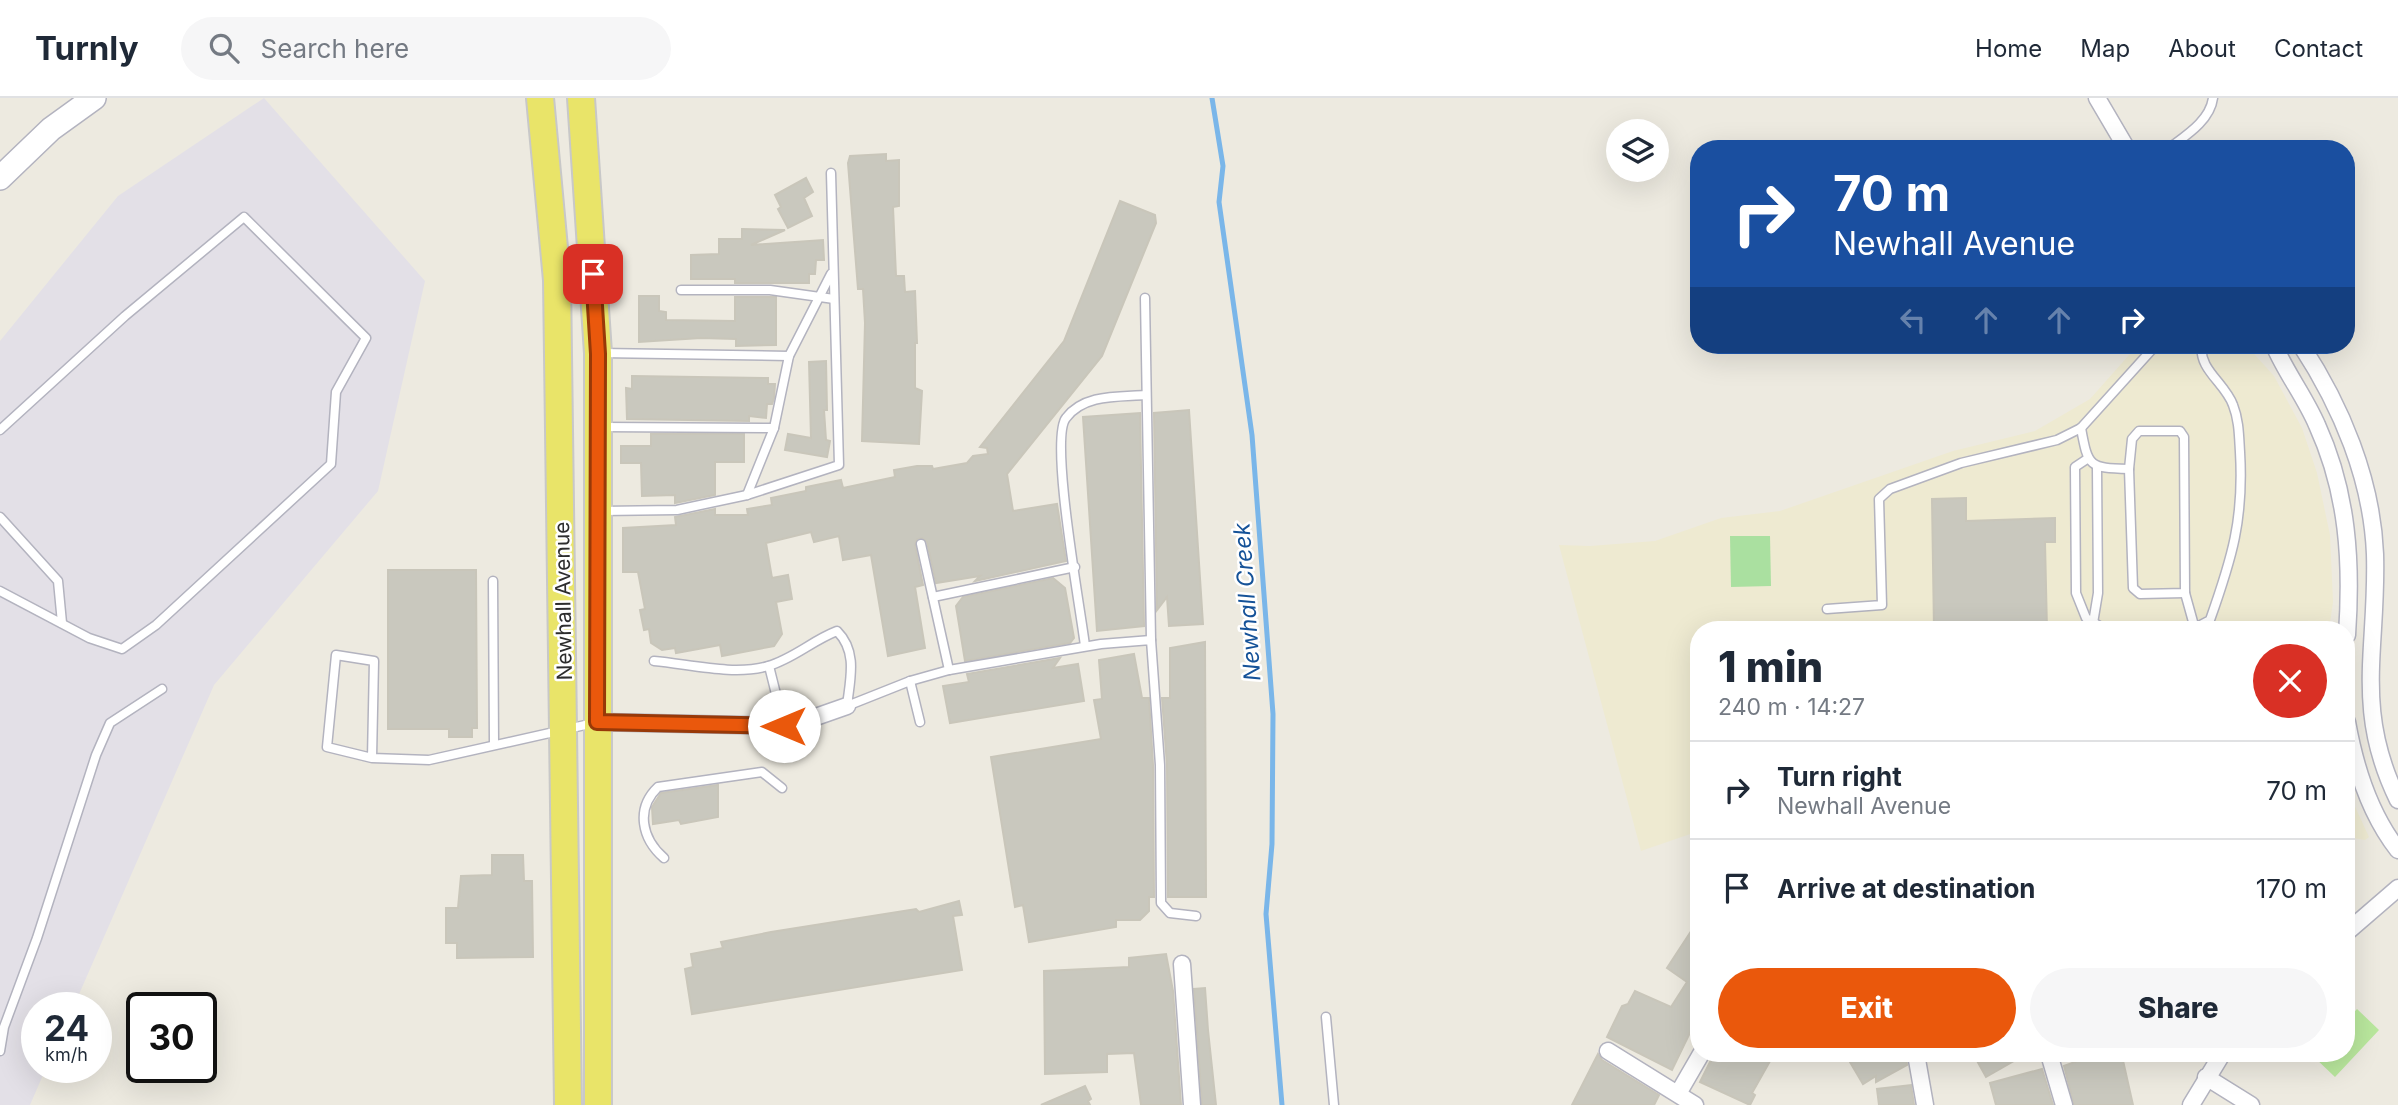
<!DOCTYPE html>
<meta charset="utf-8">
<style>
:root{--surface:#fff;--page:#f6f6f7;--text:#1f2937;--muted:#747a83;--line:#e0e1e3;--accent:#ea580c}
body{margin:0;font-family:Inter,sans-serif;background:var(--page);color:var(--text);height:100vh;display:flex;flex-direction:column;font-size:26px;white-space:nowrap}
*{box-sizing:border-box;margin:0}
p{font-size:23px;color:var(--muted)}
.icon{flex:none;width:38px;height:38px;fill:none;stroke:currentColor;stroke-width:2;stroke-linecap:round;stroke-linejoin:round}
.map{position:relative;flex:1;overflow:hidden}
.panel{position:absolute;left:1690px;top:523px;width:665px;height:441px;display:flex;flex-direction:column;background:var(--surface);border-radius:28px;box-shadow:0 7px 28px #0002}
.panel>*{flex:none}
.hud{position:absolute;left:1690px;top:42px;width:665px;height:214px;border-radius:28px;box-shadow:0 7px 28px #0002;background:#1a4fa0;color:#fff;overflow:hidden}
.controls{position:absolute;left:1606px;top:21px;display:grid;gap:14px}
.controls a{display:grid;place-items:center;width:63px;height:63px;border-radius:50%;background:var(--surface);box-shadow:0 7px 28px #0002;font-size:35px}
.speed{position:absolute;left:21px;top:894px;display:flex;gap:14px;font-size:35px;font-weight:700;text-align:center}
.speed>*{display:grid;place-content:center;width:91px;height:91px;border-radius:50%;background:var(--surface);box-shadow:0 7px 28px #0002;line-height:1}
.speed small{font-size:18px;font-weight:400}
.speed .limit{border:4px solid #111;border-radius:10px;background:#fff;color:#111}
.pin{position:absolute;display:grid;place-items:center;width:60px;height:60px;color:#fff;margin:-30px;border-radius:14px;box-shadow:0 4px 10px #0006}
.me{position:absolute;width:77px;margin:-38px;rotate:270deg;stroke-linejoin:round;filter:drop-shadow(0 0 5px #0008)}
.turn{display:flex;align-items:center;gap:24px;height:147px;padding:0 28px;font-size:32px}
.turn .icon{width:91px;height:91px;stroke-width:2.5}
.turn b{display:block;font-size:49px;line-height:60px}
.lanes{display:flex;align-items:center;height:66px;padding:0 28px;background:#0003;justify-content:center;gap:35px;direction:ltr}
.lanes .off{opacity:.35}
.round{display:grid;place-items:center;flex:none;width:74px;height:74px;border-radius:37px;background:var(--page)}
.summary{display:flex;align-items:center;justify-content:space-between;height:119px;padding:0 28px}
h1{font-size:42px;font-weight:800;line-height:52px}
.primary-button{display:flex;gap:14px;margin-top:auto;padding:14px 28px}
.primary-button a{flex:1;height:80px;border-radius:42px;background:var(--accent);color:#fff;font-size:28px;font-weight:800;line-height:80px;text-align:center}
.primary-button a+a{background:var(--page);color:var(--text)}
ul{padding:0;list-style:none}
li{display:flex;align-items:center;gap:21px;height:98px;padding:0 28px;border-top:2px solid var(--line)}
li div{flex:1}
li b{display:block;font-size:26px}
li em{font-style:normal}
header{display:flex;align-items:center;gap:42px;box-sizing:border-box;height:98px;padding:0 35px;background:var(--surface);border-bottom:2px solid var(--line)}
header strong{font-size:33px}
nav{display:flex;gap:38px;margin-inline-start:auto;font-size:24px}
.search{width:490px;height:63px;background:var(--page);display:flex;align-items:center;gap:18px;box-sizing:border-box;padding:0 24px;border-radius:38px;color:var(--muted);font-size:26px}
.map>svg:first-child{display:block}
.industrial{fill:#e3e0e7}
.education{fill:#eeead1}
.green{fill:#aae0a0}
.pitch{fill:#b9e79d}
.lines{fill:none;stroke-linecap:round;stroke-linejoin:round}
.stream{stroke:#7ab6e9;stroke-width:5}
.building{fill:#c9c8be;stroke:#c9c6ba;stroke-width:2}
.lane-casing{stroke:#b3b3bf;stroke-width:11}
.street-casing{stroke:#b3b3bf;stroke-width:19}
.secondary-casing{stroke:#b3b3bf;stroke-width:26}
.primary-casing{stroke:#c8c8c8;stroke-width:30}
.lane{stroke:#fff;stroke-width:8}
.street{stroke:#fff;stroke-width:16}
.secondary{stroke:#fff;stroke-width:23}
.primary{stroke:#e9e469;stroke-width:26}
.route-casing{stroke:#983908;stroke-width:18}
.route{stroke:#ea580c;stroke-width:12}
.labels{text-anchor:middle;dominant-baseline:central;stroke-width:5;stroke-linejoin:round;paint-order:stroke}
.street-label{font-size:21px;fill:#2d2d2d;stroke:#fff}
.water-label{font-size:23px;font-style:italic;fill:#155298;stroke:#fff}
</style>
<header>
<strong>Turnly</strong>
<div class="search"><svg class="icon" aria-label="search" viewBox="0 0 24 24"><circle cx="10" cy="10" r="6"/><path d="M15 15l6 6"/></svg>Search here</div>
<nav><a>Home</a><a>Map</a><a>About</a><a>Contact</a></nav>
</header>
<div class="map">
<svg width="2398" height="1007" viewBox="0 0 2398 1007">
<rect width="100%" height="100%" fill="#edeae0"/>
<path class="industrial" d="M264 0 425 183 378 393 214 587 73 910H37V970H46L30 1007H0V243L118 98Z"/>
<g class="education">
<path d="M2138 247H2246L2274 278 2302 330 2317 375 2330 437 2333 504 2329 532H1699V733L1641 753 1559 447 1590 448 1655 443 1721 420 1780 413 1953 353 2035 333 2090 301Z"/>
<path d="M2347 691 2369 739 2365 742 2347 739Z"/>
</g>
<path class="green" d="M1730 438H1770L1771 488 1731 489Z"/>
<path class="pitch" d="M2357 911 2379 932 2335 979 2313 958 2347 956V922Z"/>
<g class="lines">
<path class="stream" d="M1212 0 1223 68 1219 104 1252 337 1273 616 1272 746 1266 816 1282 1007"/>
</g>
<g class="building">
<path d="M886 56V63L899 62V108L893 109 896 178H904L905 194 915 193 917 245H915V290L922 293 919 346 862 343 865 225 863 191H858L848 65 850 58Z"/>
<path d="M806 80 813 94 804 100 812 118 788 130 778 111 781 109 775 97Z"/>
<path d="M1120 103 1155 117 1156 125 1102 258 1007 376 1013 413 1057 406 1066 463 975 483 980 478 936 485 927 444 922 440 917 441 915 447 923 487 915 489 925 550 888 558 871 457 843 462 839 438 814 444 811 434 766 445 772 480 788 477 792 501 776 504 782 536 774 548 722 558 720 547 676 555 675 550 662 552 651 545 649 531 644 532 640 512 645 511 638 474H623V430L676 427 675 419 715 411V417H748L747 411 772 407 771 400 806 393V389L841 382 843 390 895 379 894 372 917 368H932L933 371 967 365 973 358 988 356 987 350 980 349 1064 243Z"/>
<path d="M742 131 785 132 751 147 823 142 824 162H816L815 176H809V185H735V181H691V157L719 156V141H742Z"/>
<path d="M639 198H659V213L666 214V222L735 223V199H776V247L736 248V241L701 240 639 244Z"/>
<path d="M826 263 827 312H824L826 342 830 343 827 359 785 352 788 336 811 340 809 264Z"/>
<path d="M632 278 768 280V286H775L774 300 772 306H767L766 320 749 318V323L627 321 626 290 632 291Z"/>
<path d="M1189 312 1203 526 1169 528 1167 499 1157 512 1154 315Z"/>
<path d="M1140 315 1144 528 1097 533 1083 319Z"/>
<path d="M651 336H744V364H715V397L675 405V397L642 398 641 365H621V348H651Z"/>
<path d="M1966 400V423L2055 420V444H2045L2047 532H1934L1932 401Z"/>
<path d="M388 472H476L477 630H472V639H449V631H388Z"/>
<path d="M1053 480 1065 490 1074 540 1070 545 965 563 956 508 963 499Z"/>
<path d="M1205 544 1206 799H1168L1167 667 1162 600H1170V550Z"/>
<path d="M1134 556 1142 600H1149L1153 667 1154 799H1149V813L1140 822H1116V829L1029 844 1023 807 1015 809 991 659 1101 641 1094 602 1102 601 1099 562Z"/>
<path d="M1060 560 1053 570 1078 566 1084 603 950 625 943 588 969 584 967 576Z"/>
<path d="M718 687V719L681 726 679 722 653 726 652 709 661 695Z"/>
<path d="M492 757H523L524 783H532L533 859 457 860V845H446V810H458L461 778 492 777Z"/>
<path d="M959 803 962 817 953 818 962 872 692 916 685 871 693 869 691 856 723 850 721 844 771 834 916 811 919 814Z"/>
<path d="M1699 821V916L1672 972 1607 939 1622 908 1628 906 1635 893 1671 909 1687 884 1667 870Z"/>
<path d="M1166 856 1173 893 1181 1007H1141L1134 955 1107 956V974L1045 976 1044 873 1129 869V860Z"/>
<path d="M1205 890 1208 932 1216 1007H1202L1194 891Z"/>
<path d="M1598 956 1602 962 1659 997 1654 1007H1572Z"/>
<path d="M1714 956H1774L1752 995 1755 997 1750 1007 1700 984Z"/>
<path d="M1854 956H1906L1907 967 1876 984V978L1863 986 1850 964 1856 960Z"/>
<path d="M1985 956H2026L1986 979 1976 961Z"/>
<path d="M2097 956 2098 961 2122 958 2133 1007H2074L2064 968Z"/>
<path d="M2042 971 2053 1007H1996L1990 985Z"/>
<path d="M1911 987 1914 1007H1879L1877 991Z"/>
<path d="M1085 988 1091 1001 1088 1003 1090 1007H1041Z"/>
</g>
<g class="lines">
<defs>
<g id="lane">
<path d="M2168 51C2185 38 2210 23 2213 0"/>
<path d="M681 192H770L834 201"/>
<path d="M1145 200 1151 542"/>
<path d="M601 255 789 258"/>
<path d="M602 329 774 330"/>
<path d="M2081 330C2088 369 2089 370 2129 371"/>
<path d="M0 332 125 218 244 119 366 240 336 294 331 366 156 527 122 551 89 540 0 493"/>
<path d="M2139 333H2180L2184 339 2185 495 2140 496 2133 490 2129 371 2132 341Z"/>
<path d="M2087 361 2075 369 2076 495 2086 520 2106 532"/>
<path d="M747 397 774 330 789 258 831 176"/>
<path d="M601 413 677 412 747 397 839 367 831 75"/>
<path d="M0 419 58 483 62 525"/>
<path d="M921 446 949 572 1101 546 1151 542 1160 667 1161 805 1170 815 1196 818"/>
<path d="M493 483 494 646"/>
<path d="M2185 495 2195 531"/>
<path d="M933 499 1075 469"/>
<path d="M1827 511 1882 507 1879 401 1890 391 1961 365 2057 342 2081 330 2156 247"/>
<path d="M2093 525 2098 495 2097 370"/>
<path d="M2191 532 2210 522C2232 460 2244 421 2240 354 2239 338 2239 322 2233 307 2225 285 2198 271 2202 247"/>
<path d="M1085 548C1081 513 1049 341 1066 320 1084 296 1118 299 1145 297"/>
<path d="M654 563C689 566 734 578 768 568 793 561 813 542 837 533 858 554 850 581 847 608L910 583 949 572"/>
<path d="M769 568 784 628"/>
<path d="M910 583 920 624"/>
<path d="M372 660 374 563 336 557 327 649 372 660 429 662 594 625"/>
<path d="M664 760C642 741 635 711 658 689L762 674 782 690"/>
<path d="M1326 919 1334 1007"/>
<path d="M0 953 4 929 37 840 96 657 110 625 162 591"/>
</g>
<g id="street">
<path d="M2097 0 2127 51"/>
<path d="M2274 247C2286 275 2305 299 2317 327 2348 395 2352 464 2347 537"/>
<path d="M2301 247C2341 308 2372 381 2375 456 2378 551 2353 610 2398 702"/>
<path d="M597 624 790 628 847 608"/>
<path d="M2347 624C2355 669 2369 715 2398 752"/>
<path d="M2347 834 2398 790"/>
<path d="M1182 866 1192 1007"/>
<path d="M1608 953 1695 1007"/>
<path d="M1916 956 1925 1007"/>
<path d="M2049 956 2064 1007"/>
<path d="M2206 979 2251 1007"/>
<path d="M1679 994 1701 956"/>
<path d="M2191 1007 2222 956"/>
</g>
<path id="secondary" d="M0 80 51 31 94 0"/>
<g id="primary">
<path d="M540 0 557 182 568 1007"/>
<path d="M581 0 598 255V1007"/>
</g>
</defs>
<use href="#lane" class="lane-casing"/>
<use href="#street" class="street-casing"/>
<use href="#secondary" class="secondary-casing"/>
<use href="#primary" class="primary-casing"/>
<use href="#lane" class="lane"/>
<use href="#street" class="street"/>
<use href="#secondary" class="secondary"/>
<use href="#primary" class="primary"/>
</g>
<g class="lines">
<defs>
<path id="route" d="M593 176 598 256 597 624 784 628"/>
</defs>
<use href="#route" class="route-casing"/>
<use href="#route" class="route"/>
</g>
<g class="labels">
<g class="street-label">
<text transform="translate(563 503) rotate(-91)">Newhall Avenue</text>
</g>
<g class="water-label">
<text transform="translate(1247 504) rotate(-94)">Newhall Creek</text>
</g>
</g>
</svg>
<div class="controls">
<a><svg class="icon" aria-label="layers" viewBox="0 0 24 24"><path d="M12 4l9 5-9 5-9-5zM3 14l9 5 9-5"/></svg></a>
</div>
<div class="speed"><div>24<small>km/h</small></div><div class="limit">30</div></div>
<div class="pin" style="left:593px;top:176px;background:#d93025"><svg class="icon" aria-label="arrive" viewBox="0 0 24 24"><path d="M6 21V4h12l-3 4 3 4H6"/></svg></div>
<svg class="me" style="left:784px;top:628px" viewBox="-20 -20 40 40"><circle r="19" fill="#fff"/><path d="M0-13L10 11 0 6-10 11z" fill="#ea580c"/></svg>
<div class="hud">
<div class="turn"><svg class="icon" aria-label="right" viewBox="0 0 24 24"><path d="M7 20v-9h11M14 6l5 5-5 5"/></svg><div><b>70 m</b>Newhall Avenue</div></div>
<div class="lanes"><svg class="icon off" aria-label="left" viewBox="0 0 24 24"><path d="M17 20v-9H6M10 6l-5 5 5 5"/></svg><svg class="icon off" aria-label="ahead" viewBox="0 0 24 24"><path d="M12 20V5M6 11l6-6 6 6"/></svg><svg class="icon off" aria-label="ahead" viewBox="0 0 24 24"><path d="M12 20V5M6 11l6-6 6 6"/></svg><svg class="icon" aria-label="right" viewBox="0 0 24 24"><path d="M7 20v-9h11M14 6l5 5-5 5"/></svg></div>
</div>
<section class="panel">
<div class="summary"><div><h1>1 min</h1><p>240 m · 14:27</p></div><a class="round" style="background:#d93025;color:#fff"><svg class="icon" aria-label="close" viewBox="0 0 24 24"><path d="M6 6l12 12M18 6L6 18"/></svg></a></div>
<ul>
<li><svg class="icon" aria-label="right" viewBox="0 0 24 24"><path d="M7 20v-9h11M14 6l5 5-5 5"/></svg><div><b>Turn right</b><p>Newhall Avenue</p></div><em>70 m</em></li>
<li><svg class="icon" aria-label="arrive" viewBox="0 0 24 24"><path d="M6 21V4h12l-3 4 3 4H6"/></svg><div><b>Arrive at destination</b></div><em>170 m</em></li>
</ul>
<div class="primary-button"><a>Exit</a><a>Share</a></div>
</section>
</div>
